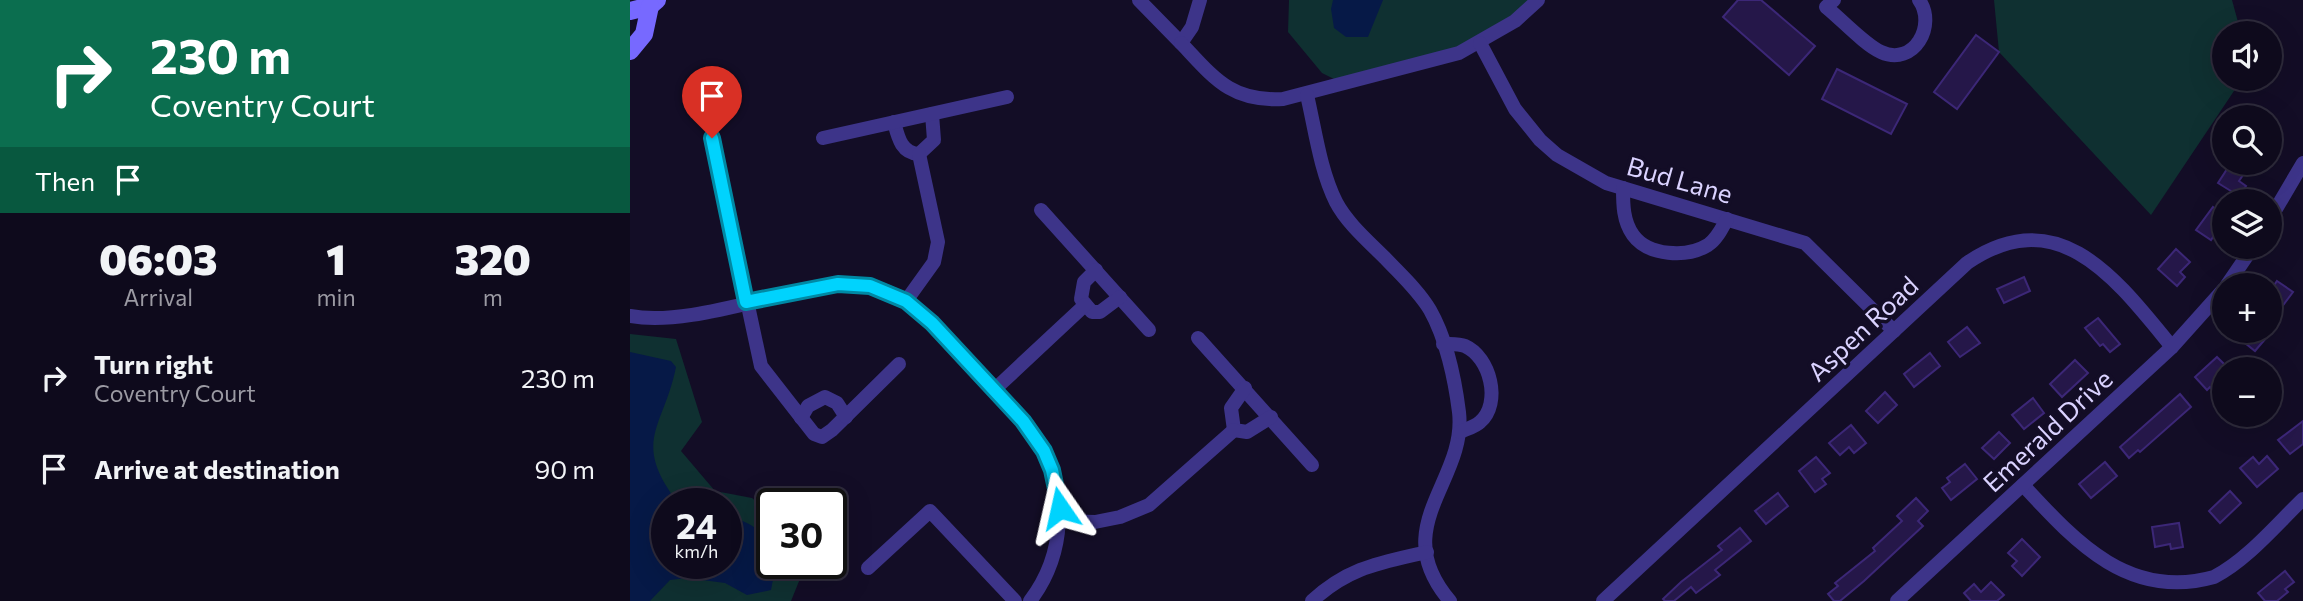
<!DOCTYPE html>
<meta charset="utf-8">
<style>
:root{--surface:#0e0a1c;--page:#171325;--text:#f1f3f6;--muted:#9b9aa3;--line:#2e2b3b}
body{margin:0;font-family:Commissioner,sans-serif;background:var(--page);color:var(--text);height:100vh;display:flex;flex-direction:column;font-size:26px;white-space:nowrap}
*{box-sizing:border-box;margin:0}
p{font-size:23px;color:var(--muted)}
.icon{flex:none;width:38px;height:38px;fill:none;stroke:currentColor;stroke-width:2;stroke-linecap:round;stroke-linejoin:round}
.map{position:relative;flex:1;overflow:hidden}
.sheet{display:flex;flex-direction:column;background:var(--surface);width:630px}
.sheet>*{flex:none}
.top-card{background:#0b6e4f;color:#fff;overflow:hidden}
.tools{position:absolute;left:1582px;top:21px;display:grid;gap:14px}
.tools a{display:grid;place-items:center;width:70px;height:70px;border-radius:50%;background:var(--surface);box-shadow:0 7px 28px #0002,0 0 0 2px var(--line);font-size:35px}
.speed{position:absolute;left:21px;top:488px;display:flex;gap:14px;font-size:35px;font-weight:700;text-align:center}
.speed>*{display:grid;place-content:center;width:91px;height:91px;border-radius:50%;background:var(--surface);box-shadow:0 7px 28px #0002,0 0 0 2px var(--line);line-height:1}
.speed small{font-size:18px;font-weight:400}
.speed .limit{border:4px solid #111;border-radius:10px;background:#fff;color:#111}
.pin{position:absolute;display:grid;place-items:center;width:60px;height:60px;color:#fff;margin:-72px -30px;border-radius:50% 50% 50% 0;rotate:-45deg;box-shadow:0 0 7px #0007}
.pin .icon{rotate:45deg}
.me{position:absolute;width:77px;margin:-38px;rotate:349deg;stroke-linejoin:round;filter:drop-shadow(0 0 5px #0008)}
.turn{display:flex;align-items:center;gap:24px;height:147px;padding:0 35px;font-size:32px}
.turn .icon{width:91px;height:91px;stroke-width:2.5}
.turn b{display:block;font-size:49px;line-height:60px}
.then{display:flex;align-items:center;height:66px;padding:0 35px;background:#0003;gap:14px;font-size:26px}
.eta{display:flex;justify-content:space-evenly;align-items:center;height:119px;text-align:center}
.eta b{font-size:42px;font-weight:800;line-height:49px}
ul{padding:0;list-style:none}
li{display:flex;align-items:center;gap:21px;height:91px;padding:0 35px}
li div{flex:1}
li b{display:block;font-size:26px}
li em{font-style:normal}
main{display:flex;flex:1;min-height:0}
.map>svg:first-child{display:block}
.green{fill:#0f3031;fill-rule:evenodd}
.water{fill:#061947}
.building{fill:#251749;stroke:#3c2777;stroke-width:2}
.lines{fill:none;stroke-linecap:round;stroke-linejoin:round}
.street{stroke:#3d3489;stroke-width:14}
.secondary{stroke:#7769ff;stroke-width:18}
.route-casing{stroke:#0089a4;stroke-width:18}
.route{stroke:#00d3fd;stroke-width:12}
.labels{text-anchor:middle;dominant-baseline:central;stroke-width:7;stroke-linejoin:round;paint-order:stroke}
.street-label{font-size:26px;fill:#dad2ff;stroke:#130d26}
</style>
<main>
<section class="sheet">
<div class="top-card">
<div class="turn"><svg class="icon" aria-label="right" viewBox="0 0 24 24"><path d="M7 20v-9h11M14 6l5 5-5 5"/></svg><div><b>230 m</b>Coventry Court</div></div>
<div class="then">Then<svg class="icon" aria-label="arrive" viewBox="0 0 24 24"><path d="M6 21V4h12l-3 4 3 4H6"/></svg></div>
</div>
<div class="eta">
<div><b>06:03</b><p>Arrival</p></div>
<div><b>1</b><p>min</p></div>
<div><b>320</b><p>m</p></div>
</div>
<ul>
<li><svg class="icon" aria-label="right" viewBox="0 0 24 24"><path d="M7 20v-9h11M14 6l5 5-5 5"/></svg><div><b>Turn right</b><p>Coventry Court</p></div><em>230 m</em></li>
<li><svg class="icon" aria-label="arrive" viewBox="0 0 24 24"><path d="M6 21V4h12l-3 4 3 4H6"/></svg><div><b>Arrive at destination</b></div><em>90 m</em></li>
</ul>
</section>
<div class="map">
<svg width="1673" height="601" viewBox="0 0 1673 601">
<rect width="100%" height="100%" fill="#130d26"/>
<g class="green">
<path d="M659 0H908L850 43 714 84 692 73 658 32Z"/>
<path d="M1364 0H1602L1611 33H1594V79H1612L1521 215 1369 52Z"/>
<path d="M0 334 46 339 72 422 51 451 85 491 122 498 142 516V564H176L161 601H0ZM37 504H96V564H37Z"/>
</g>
<g class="water">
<path d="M703 0H753L738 37H716L704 28 701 9Z"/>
<path d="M0 352 41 361 46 367C34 428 0 441 49 504H37V564H96V517C117 519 132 530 142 549V564H146L141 590 117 595 95 583 57 578 40 580 20 601H0Z"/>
</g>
<g class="building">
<path d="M1108 0H1131L1185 46 1159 75 1093 17Z"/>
<path d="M1346 35 1369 52 1327 109 1304 92Z"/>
<path d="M1207 69 1277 104 1261 134 1192 99Z"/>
<path d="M1601 163H1608L1617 169 1609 181 1616 186 1609 196 1588 183Z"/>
<path d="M1583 207 1594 215V221L1581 240 1566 230Z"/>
<path d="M1546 249 1560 262 1550 272 1555 277 1547 286 1528 269Z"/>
<path d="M1394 277 1400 291 1374 303 1367 289Z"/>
<path d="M1647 281 1663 292 1651 308 1640 300V291Z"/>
<path d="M1468 318 1490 344 1480 352 1473 344 1470 346 1455 328Z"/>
<path d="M1337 327 1350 343 1330 357 1318 342Z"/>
<path d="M1600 331H1642L1625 351Z"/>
<path d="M1300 353 1310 366 1284 387 1274 374Z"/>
<path d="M1587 357 1594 364V385L1585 393 1580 387 1577 390 1565 377Z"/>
<path d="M1445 360 1458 373 1432 397 1420 384Z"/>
<path d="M1255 392 1267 405 1248 423 1236 411Z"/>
<path d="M1550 394 1561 407 1510 452 1508 450 1499 458 1490 447Z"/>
<path d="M1403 398 1414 413 1394 429 1382 415Z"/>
<path d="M1673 421V444L1660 454 1648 440Z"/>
<path d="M1221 425 1236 443 1224 453 1219 447 1210 455 1199 443Z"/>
<path d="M1369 432 1380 443 1364 459 1352 448Z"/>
<path d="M1637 456 1648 469 1627 487 1610 468 1623 457 1629 464Z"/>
<path d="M1186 457 1200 473 1192 479 1196 484 1185 492 1169 471Z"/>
<path d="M1475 462 1487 476 1461 498 1449 484Z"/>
<path d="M1335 464 1347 479 1321 500 1312 488 1320 482 1317 478Z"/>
<path d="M1600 491 1611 503 1590 523 1579 511Z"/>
<path d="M1148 493 1158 506 1136 524 1125 511Z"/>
<path d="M1286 498 1298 511 1288 521 1293 526 1234 581 1210 601H1204L1198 594 1208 586 1205 583 1245 551 1243 548 1272 521 1267 516Z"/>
<path d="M1549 523 1553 547 1541 549 1540 544 1525 547 1522 527Z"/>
<path d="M1110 528 1121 541 1085 570 1090 575 1066 593 1061 587 1044 601H1035L1033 599 1051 582 1092 550 1088 546Z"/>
<path d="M1392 539 1410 557 1392 576 1382 566 1387 561 1378 553Z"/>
<path d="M1655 571 1664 582 1655 589 1658 592 1647 601H1635L1628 593Z"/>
<path d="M1361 582 1374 595 1367 601H1341L1334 593 1344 584 1351 592Z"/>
</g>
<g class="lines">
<g class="street">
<path d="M509 0 551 43 562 27 570 0"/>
<path d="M1204 0 1196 7C1211 19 1235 45 1251 52 1284 67 1307 25 1289 0"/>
<path d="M551 43C584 78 601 102 653 99L829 53 885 21 908 0"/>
<path d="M850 43 885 109 910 140 927 155 976 183 1175 243 1264 331"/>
<path d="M677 95C685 129 690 170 706 202 717 223 738 241 755 258 770 274 788 290 800 310 816 338 825 380 829 412 837 482 756 526 820 601"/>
<path d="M264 122C268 137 271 153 289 154L304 140 302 114"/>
<path d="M82 138 131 366 184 434 192 437 202 430 269 364"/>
<path d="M193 138 377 97"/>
<path d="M993 188C993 204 993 221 1003 235 1018 256 1057 258 1078 245 1087 239 1092 228 1097 219"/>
<path d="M411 210 519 330"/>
<path d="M1640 219 1673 163"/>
<path d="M466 270 454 282 451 299 462 312H470L490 297"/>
<path d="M1597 285 1623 247"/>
<path d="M276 301 304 262 308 242 289 154"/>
<path d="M0 316C49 325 117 302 167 292 191 287 215 281 240 286 283 295 307 329 335 359 360 385 389 411 408 442 439 491 435 555 400 601"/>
<path d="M568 338 682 465"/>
<path d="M813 344C819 344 828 343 835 346 860 357 872 403 850 422 845 427 836 429 830 432"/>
<path d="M615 388 601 408 604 430 617 432 641 417"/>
<path d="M364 390 455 305"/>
<path d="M171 418 178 406 195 397 207 403 216 417"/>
<path d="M1393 485C1444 540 1498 601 1584 577 1617 560 1646 525 1673 499"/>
<path d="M430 521 465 522 490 517 519 505 604 430"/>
<path d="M238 568 300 511 385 601"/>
<path d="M682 601C719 567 750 563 797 552"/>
<path d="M973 601 1337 263C1429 200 1487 280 1542 347"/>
<path d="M1267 601 1542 347 1594 289"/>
</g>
<g class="secondary">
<path d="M0 11 20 6 27 0"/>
<path d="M0 51 14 34 20 6"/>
</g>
</g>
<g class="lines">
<defs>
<path id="route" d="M82 138 116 302 208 284 240 286 276 301 302 323 393 421 414 451 422 470 430 508"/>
</defs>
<use href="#route" class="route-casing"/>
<use href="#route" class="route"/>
</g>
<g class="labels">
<g class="street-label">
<text transform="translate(1050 179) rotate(16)">Bud Lane</text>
<text transform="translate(1232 328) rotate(-43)">Aspen Road</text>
<text transform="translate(1417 430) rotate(-43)">Emerald Drive</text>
</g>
</g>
</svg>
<div class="tools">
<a><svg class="icon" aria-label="sound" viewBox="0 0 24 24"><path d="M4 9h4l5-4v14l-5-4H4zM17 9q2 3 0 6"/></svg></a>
<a><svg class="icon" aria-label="search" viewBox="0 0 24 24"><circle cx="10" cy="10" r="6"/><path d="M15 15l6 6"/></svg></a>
<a><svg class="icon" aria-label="layers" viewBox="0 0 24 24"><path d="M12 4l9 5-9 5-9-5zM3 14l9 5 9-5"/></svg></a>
<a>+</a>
<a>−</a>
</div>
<div class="speed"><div>24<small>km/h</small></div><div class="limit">30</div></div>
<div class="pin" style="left:82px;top:138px;background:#d93025"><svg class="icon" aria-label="arrive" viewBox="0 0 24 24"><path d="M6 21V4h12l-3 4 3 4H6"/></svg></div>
<svg class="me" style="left:430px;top:508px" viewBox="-20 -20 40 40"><path d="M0-17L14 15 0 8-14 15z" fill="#00d3fd" stroke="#fff" stroke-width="4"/></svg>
</div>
</main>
